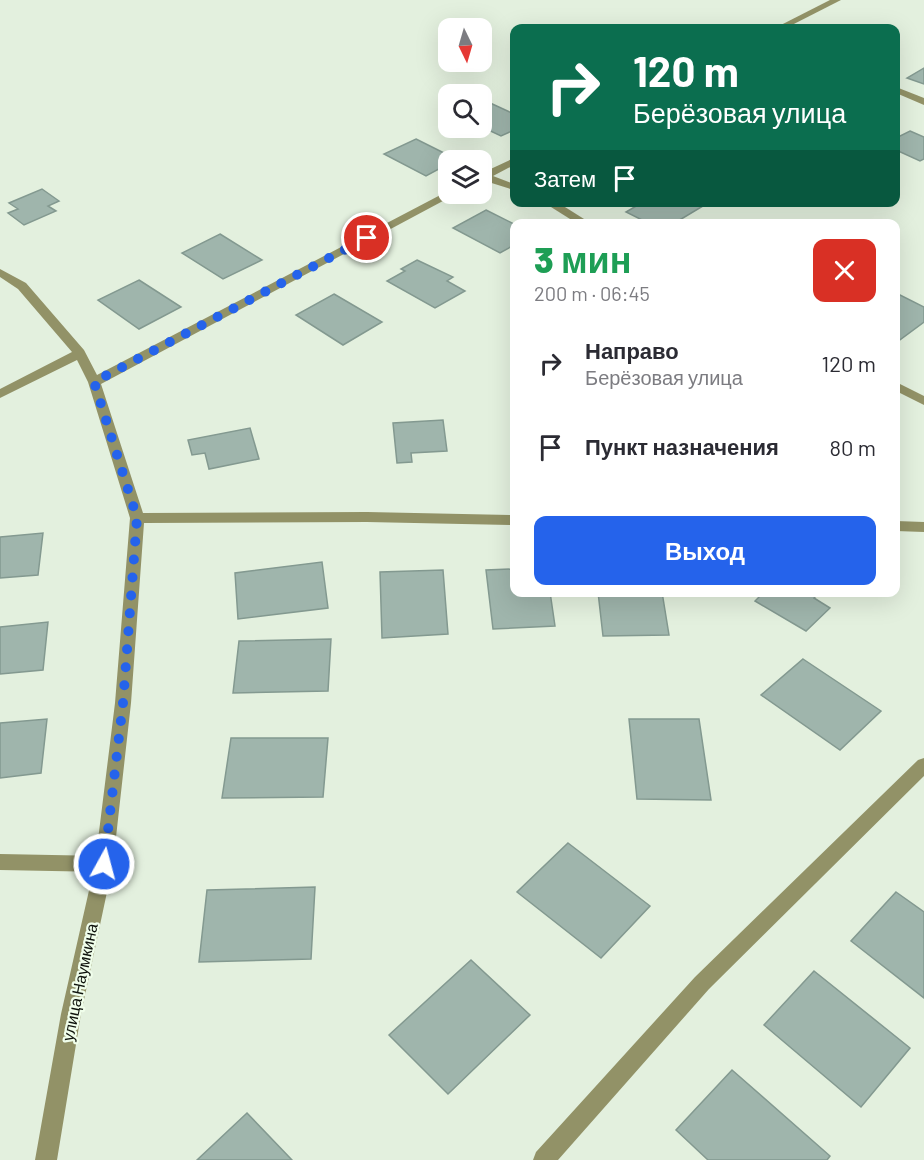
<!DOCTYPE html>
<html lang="ru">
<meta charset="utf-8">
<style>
:root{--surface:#fff;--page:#f7f7f7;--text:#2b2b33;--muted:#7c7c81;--accent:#2563eb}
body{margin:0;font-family:Barlow,sans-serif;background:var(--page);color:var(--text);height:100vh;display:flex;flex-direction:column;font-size:22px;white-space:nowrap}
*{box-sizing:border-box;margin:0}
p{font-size:20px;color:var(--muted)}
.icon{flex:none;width:33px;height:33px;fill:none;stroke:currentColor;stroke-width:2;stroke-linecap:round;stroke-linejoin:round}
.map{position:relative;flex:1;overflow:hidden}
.drawer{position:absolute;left:510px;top:219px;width:390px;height:378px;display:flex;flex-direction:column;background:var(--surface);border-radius:12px;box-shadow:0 6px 24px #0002}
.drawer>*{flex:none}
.hud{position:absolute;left:510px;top:24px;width:390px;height:183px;border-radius:12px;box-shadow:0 6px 24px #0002;background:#0b6e4f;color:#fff;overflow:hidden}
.needle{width:39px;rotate:175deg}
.fabs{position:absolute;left:438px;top:18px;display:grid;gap:12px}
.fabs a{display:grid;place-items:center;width:54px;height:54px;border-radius:12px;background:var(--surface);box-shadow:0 6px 24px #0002;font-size:30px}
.pin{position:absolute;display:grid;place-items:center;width:51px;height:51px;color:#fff;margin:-26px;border:3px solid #fff;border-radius:50%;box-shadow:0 2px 6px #0007}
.me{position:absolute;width:66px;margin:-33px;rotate:7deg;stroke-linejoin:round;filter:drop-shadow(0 0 4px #0008)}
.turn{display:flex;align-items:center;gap:21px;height:126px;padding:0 24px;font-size:27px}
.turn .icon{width:78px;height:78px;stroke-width:2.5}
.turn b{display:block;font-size:42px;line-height:51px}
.then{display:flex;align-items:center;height:57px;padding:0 24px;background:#0003;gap:12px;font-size:22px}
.round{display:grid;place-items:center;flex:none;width:63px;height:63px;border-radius:12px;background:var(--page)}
.overview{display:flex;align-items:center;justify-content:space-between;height:102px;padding:0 24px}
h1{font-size:36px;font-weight:800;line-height:45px;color:#1e9e55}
.primary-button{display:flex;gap:12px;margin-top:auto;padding:12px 24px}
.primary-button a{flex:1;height:69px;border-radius:12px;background:var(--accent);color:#fff;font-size:24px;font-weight:800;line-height:69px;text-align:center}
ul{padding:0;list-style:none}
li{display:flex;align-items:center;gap:18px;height:84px;padding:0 24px}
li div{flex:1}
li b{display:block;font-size:22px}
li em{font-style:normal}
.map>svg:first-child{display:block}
.building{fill:#9fb5ac;stroke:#839990;stroke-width:1.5}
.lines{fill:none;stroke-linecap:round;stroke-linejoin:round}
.lane{fill:#929267;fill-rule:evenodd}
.street{fill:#929267;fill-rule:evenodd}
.route{stroke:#2563eb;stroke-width:10;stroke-dasharray:0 18}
.labels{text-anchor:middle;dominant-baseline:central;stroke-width:4.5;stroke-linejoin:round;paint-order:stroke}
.street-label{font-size:16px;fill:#0e120c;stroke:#f0feeb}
</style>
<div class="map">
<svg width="924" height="1160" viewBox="0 0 924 1160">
<rect width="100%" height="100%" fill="#e3f0de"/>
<g class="building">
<path d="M924 68V84L907 78Z"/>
<path d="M488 102 514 114V130L501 136 482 127V106Z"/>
<path d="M910 131 924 137V159L920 161 896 150V138Z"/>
<path d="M416 139 458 160H448V164L426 176 384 154Z"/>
<path d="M42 189 59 201 48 206 56 211 24 225 8 213 18 209 9 203Z"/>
<path d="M643 202H696L703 206 673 224H650L626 212Z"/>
<path d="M486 210 514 224V245L500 253 453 228Z"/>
<path d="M220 234 262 260 223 279 182 253Z"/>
<path d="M417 260 453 277 447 281 465 291 435 308 387 281 405 271 401 269Z"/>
<path d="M139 280 181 307 139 329 98 300Z"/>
<path d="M896 293 924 307V322L897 342Z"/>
<path d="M334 294 382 322 343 345 296 315Z"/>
<path d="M443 420 447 451 411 453 412 462 397 463 393 423Z"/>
<path d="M250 428 259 459 209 469 205 453 192 455 188 440Z"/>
<path d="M43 533 38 575 0 578V537Z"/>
<path d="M322 562 328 608 238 619 235 573Z"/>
<path d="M513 569 514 592H550L555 626 493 629 486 570Z"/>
<path d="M443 570 448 634 382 638 380 572Z"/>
<path d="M598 592H662L669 635 603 636Z"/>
<path d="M764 592H820L814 598 830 608 806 631 755 601Z"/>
<path d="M48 622 43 670 0 674V627Z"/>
<path d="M331 639 328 691 233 693 239 641Z"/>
<path d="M803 659 881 711 840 750 761 695Z"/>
<path d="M47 719 41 773 0 778V723Z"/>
<path d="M629 719H699L711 800 637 799Z"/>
<path d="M231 738H328L323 797 222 798Z"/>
<path d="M568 843 650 906 601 958 517 892Z"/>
<path d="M315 887 311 959 199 962 207 890Z"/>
<path d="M896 892 924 912V998L851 941Z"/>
<path d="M471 960 530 1015 448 1094 389 1035Z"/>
<path d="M814 971 910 1048 861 1107 764 1025Z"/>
<path d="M732 1070 830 1156 827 1160H708L676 1130Z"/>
<path d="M247 1113 292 1160H197Z"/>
</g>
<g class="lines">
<path class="lane" d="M0 854 104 856 110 858 113 864 110 870 104 872 0 870Z"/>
<g class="street">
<path d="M830 0H841L786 28H775Z"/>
<path d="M896 87 924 98V105L896 93Z"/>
<path d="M514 158V165L493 176 514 184V190L482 180V173Z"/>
<path d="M448 191V194H456L101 384 143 513 367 512 514 515V525L367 522 144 523 131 703 113 864 81 1014 57 1160H35L61 1014 95 864 115 703 130 518 88 382 77 360 0 398V389L72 352 18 289 0 277V269L26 283 84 350 97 375Z"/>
<path d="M543 202H557L592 224H578Z"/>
<path d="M896 382 924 396V405L896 391Z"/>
<path d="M896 521 924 522V532L896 531Z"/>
<path d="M924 758V776L709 989 558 1160H533L536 1152 695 977 918 760Z"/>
</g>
</g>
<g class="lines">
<path class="route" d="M104 864 123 703 137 518 94 382 367 238"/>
</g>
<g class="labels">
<g class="street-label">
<text transform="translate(79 982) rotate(-78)">улица Наумкина</text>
</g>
</g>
</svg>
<div class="fabs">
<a><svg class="needle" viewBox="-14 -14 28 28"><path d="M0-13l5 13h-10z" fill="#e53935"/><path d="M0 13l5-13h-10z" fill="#7c7c81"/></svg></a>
<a><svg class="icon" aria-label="search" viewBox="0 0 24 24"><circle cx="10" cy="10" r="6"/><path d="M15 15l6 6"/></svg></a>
<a><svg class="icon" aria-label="layers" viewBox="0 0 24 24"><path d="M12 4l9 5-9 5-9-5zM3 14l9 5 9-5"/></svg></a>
</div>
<div class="pin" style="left:367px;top:238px;background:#d93025"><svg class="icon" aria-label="arrive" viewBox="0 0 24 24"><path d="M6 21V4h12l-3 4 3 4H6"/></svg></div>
<svg class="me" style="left:104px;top:864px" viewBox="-20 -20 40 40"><circle r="17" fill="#2563eb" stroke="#fff" stroke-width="3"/><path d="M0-11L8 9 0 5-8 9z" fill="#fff"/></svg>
<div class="hud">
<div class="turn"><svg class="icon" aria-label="right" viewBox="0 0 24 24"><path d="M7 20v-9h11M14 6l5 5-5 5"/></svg><div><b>120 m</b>Берёзовая улица</div></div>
<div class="then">Затем<svg class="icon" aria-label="arrive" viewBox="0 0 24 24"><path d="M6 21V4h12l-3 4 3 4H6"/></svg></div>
</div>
<section class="drawer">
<div class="overview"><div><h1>3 мин</h1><p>200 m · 06:45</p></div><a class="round" style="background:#d93025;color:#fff"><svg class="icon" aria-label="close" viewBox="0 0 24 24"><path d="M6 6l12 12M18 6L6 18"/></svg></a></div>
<ul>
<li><svg class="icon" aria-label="right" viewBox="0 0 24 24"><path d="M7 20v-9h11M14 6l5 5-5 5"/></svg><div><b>Направо</b><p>Берёзовая улица</p></div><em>120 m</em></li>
<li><svg class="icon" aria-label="arrive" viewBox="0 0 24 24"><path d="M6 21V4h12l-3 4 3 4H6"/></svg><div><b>Пункт назначения</b></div><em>80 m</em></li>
</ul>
<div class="primary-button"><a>Выход</a></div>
</section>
</div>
